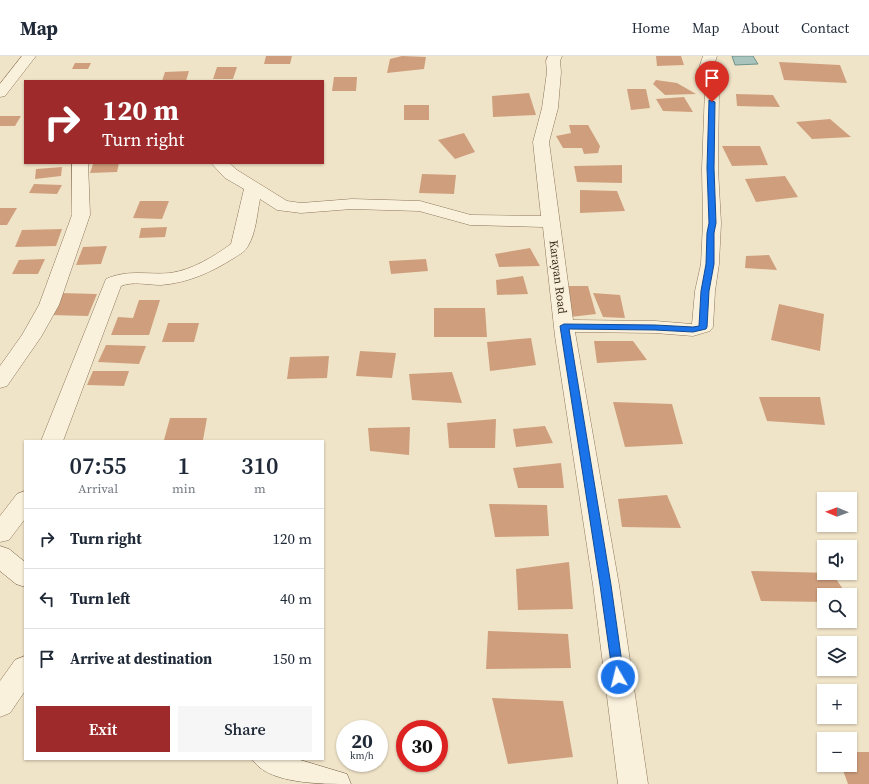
<!DOCTYPE html>
<meta charset="utf-8">
<style>
:root{--surface:#fff;--page:#f6f6f7;--text:#1f2937;--muted:#747a83;--line:#e0e1e3;--accent:#9e2a2b}
body{margin:0;font-family:"Source Serif 4",serif;background:var(--page);color:var(--text);height:100vh;display:flex;flex-direction:column;font-size:15px;white-space:nowrap}
*{box-sizing:border-box;margin:0}
p{font-size:13px;color:var(--muted)}
.icon{flex:none;width:22px;height:22px;fill:none;stroke:currentColor;stroke-width:2;stroke-linecap:round;stroke-linejoin:round}
.map{position:relative;flex:1;overflow:hidden}
.drawer{position:absolute;left:24px;top:384px;width:300px;height:320px;display:flex;flex-direction:column;background:var(--surface);border-radius:0px;box-shadow:0 1px 3px #0004}
.drawer>*{flex:none}
.banner{position:absolute;left:24px;top:24px;width:300px;height:84px;border-radius:0px;box-shadow:0 1px 3px #0004;background:#9e2a2b;color:#fff;overflow:hidden}
.needle{width:26px;rotate:271deg}
.fabs{position:absolute;left:817px;top:436px;display:grid;gap:8px}
.fabs a{display:grid;place-items:center;width:40px;height:40px;border-radius:0px;background:var(--surface);box-shadow:0 1px 3px #0004;font-size:20px}
.speed{position:absolute;left:336px;top:664px;display:flex;gap:8px;font-size:20px;font-weight:700;text-align:center}
.speed>*{display:grid;place-content:center;width:52px;height:52px;border-radius:50%;background:var(--surface);box-shadow:0 1px 3px #0004;line-height:1}
.speed small{font-size:10px;font-weight:400}
.speed .limit{border:6px solid #d22;background:#fff;color:#111}
.pin{position:absolute;display:grid;place-items:center;width:34px;height:34px;color:#fff;margin:-41px -17px;border-radius:50% 50% 50% 0;rotate:-45deg;box-shadow:0 0 4px #0007}
.pin .icon{rotate:45deg}
.me{position:absolute;width:44px;margin:-22px;rotate:352deg;stroke-linejoin:round;filter:drop-shadow(0 0 3px #0008)}
.turn{display:flex;align-items:center;gap:14px;height:84px;padding:0 12px;font-size:18px}
.turn .icon{width:52px;height:52px;stroke-width:2.5}
.turn b{display:block;font-size:28px;line-height:34px}
.eta{display:flex;justify-content:space-evenly;align-items:center;height:68px;text-align:center}
.eta b{font-size:24px;font-weight:600;line-height:28px}
.button{display:flex;gap:8px;margin-top:auto;padding:8px 12px}
.button a{flex:1;height:46px;border-radius:0px;background:var(--accent);color:#fff;font-size:16px;font-weight:600;line-height:46px;text-align:center}
.button a+a{background:var(--page);color:var(--text)}
ul{padding:0;list-style:none}
li{display:flex;align-items:center;gap:12px;height:60px;padding:0 12px;border-top:1px solid var(--line)}
li div{flex:1}
li b{display:block;font-size:15px}
li em{font-style:normal}
header{display:flex;align-items:center;gap:24px;box-sizing:border-box;height:56px;padding:0 20px;background:var(--surface);border-bottom:1px solid var(--line)}
header strong{font-size:19px}
nav{display:flex;gap:22px;margin-inline-start:auto;font-size:14px}
.map>svg:first-child{display:block}
.water{fill:#a9c4bc;stroke:#6f938a}
.building{fill:#cf9f7d}
.lines{fill:none;stroke-linecap:round;stroke-linejoin:round}
.minor-casing{stroke:#8d765c;stroke-width:1}
.secondary-casing{stroke:#6f573f;stroke-width:1}
.minor{fill:#faf1dc;fill-rule:evenodd}
.secondary{fill:#faf1dc;fill-rule:evenodd}
.route{fill:#1a73e8;stroke:#114b97}
.labels{text-anchor:middle;dominant-baseline:central;stroke-width:3;stroke-linejoin:round;paint-order:stroke}
.street-label{font-size:12px;fill:#3d2e20;stroke:#f7eed8}
</style>
<header>
<strong>Map</strong>
<nav><a>Home</a><a>Map</a><a>About</a><a>Contact</a></nav>
</header>
<div class="map">
<svg width="869" height="728" viewBox="0 0 869 728">
<rect width="100%" height="100%" fill="#f0e4c8"/>
<path class="water" d="M732 0H753L758 8 735 9Z"/>
<g class="building">
<path d="M266 0H292L290 8H264Z"/>
<path d="M402 0 426 1 424 13 387 17 390 3Z"/>
<path d="M656 0H681L684 9 657 10Z"/>
<path d="M779 6 840 9 847 27 784 24Z"/>
<path d="M75 7H91L88 13H72Z"/>
<path d="M217 11H237L233 23H213Z"/>
<path d="M189 15 186 25H162L165 16Z"/>
<path d="M334 21H357L356 35H332Z"/>
<path d="M656 24 677 27 696 38 665 39 653 28Z"/>
<path d="M627 33H646L650 52 631 54Z"/>
<path d="M529 37 536 59 493 61 492 40Z"/>
<path d="M736 38 773 39 780 51 737 50Z"/>
<path d="M684 41 693 56 663 55 656 43Z"/>
<rect x="404" y="49" width="25" height="15"/>
<path d="M0 60H21L15 70H0Z"/>
<path d="M830 63 851 81 812 83 796 66Z"/>
<path d="M569 69H588L600 90 598 97 584 98 582 92H563L556 80 571 77Z"/>
<path d="M464 77 475 96 455 103 438 84Z"/>
<path d="M722 90H760L768 109 732 110Z"/>
<path d="M119 107 117 116 90 117 93 108Z"/>
<path d="M622 109V127L577 126 574 110Z"/>
<path d="M62 111 61 120 35 123 36 113Z"/>
<path d="M422 118 456 119 454 138 419 137Z"/>
<path d="M785 120 798 141 756 146 745 123Z"/>
<path d="M34 128 62 129 57 138 29 137Z"/>
<path d="M580 134 617 135 625 155 580 157Z"/>
<path d="M140 145H169L162 163 133 162Z"/>
<path d="M0 152H17L7 169H0Z"/>
<path d="M167 171 165 181 139 182 141 172Z"/>
<path d="M62 173 56 190 15 191 22 174Z"/>
<path d="M107 190 101 208 76 209 83 191Z"/>
<path d="M530 192 540 210 499 211 495 198Z"/>
<path d="M769 199 777 214 745 212 746 200Z"/>
<path d="M45 203 38 218H12L19 204Z"/>
<path d="M426 203 428 215 391 218 389 205Z"/>
<path d="M523 220 528 238 497 239 496 224Z"/>
<path d="M564 230H588L596 258 570 261Z"/>
<path d="M61 237 97 238 88 260 50 259Z"/>
<path d="M593 237 620 239 625 262 603 261Z"/>
<path d="M139 244H160L149 279H111L118 261 133 262Z"/>
<path d="M779 248 824 258 820 295 771 284Z"/>
<path d="M434 252H485L487 281H434Z"/>
<path d="M168 267H199L194 286H162Z"/>
<path d="M531 282 536 309 490 315 487 286Z"/>
<path d="M594 285H633L647 304 597 307Z"/>
<path d="M106 289 146 290 139 308 98 306Z"/>
<path d="M360 295 396 297 392 322 356 320Z"/>
<path d="M329 300 327 322 287 323 290 301Z"/>
<path d="M93 315H129L124 330 87 329Z"/>
<path d="M452 316 462 347 412 344 409 318Z"/>
<path d="M759 341H820L825 369 767 365Z"/>
<path d="M613 346 672 348 683 388 625 391Z"/>
<path d="M170 362H207L203 384H164Z"/>
<path d="M496 363 495 392H449L447 367Z"/>
<path d="M545 370 553 387 516 391 513 373Z"/>
<path d="M410 371 409 399 370 395 368 372Z"/>
<path d="M561 407 564 432H518L513 412Z"/>
<path d="M667 439 681 472 622 471 618 443Z"/>
<path d="M489 448 547 449 549 480 495 481Z"/>
<path d="M569 506 573 553 518 554 516 513Z"/>
<path d="M751 515 832 517 847 539H824V546L761 545Z"/>
<path d="M488 575 568 578 571 612 486 613Z"/>
<path d="M492 642 563 645 573 701 508 708Z"/>
<path d="M850 696H869V728H848L841 709H850Z"/>
</g>
<g class="lines">
<defs>
<g id="minor">
<path d="M22 0H36L5 40 0 41V28Z"/>
<path d="M548 0H562L560 5 561 16 558 52 549 86 573 264 655 265 692 268 695 235 701 208 703 167 702 113 705 33 700 9 703 0H717L714 9 719 33 718 113 721 167 719 208 715 235 713 271 710 275 693 280 655 277 575 276 619 529 648 728H618L593 529 555 280 543 171 470 169 419 155 352 153 301 157 277 154 260 143C257 158 256 177 248 190 245 196 240 198 234 202 212 216 188 227 161 229 148 229 133 225 121 230L63 385H41L106 223C128 213 148 219 170 217 192 214 213 201 231 188L244 133 225 122 211 107H229L237 114 287 145 301 147 352 143 420 145 471 159 541 160 533 86 542 52 547 16 546 5Z"/>
<path d="M72 107H88L90 159 59 249 41 281 7 330 0 332V310L22 279 39 249 72 159Z"/>
<path d="M25 435V463L9 484 0 486V460L17 438Z"/>
<path d="M25 600V635L10 657 0 661V625L15 604Z"/>
</g>
<g id="secondary">
<path d="M0 490 9 493 25 506V531L16 528 0 515Z"/>
<path d="M252 703H297L347 718 351 728C320 728 267 728 252 703Z"/>
</g>
</defs>
<use href="#minor" class="minor-casing"/>
<use href="#secondary" class="secondary-casing"/>
<use href="#minor" class="minor"/>
<use href="#secondary" class="secondary"/>
</g>
<path class="route" d="M709 44 715 46 714 112 716 167 714 177V208L709 235 707 271 706 273 693 276 655 274 569 273 611 529 624 621 622 625 618 626 614 625 613 621 600 529 560 270 564 268 655 269 693 271 699 270 701 235 706 208 707 177 709 167 707 112Z"/>
<g class="labels">
<g class="street-label">
<text transform="translate(558 221) rotate(83)">Karayan Road</text>
</g>
</g>
</svg>
<div class="fabs">
<a><svg class="needle" viewBox="-14 -14 28 28"><path d="M0-13l5 13h-10z" fill="#e53935"/><path d="M0 13l5-13h-10z" fill="#747a83"/></svg></a>
<a><svg class="icon" aria-label="sound" viewBox="0 0 24 24"><path d="M4 9h4l5-4v14l-5-4H4zM17 9q2 3 0 6"/></svg></a>
<a><svg class="icon" aria-label="search" viewBox="0 0 24 24"><circle cx="10" cy="10" r="6"/><path d="M15 15l6 6"/></svg></a>
<a><svg class="icon" aria-label="layers" viewBox="0 0 24 24"><path d="M12 4l9 5-9 5-9-5zM3 14l9 5 9-5"/></svg></a>
<a>+</a>
<a>−</a>
</div>
<div class="speed"><div>20<small>km/h</small></div><div class="limit">30</div></div>
<div class="pin" style="left:712px;top:46px;background:#d93025"><svg class="icon" aria-label="arrive" viewBox="0 0 24 24"><path d="M6 21V4h12l-3 4 3 4H6"/></svg></div>
<svg class="me" style="left:618px;top:621px" viewBox="-20 -20 40 40"><circle r="17" fill="#1a73e8" stroke="#fff" stroke-width="3"/><path d="M0-11L8 9 0 5-8 9z" fill="#fff"/></svg>
<div class="banner">
<div class="turn"><svg class="icon" aria-label="right" viewBox="0 0 24 24"><path d="M7 20v-9h11M14 6l5 5-5 5"/></svg><div><b>120 m</b>Turn right</div></div>
</div>
<section class="drawer">
<div class="eta">
<div><b>07:55</b><p>Arrival</p></div>
<div><b>1</b><p>min</p></div>
<div><b>310</b><p>m</p></div>
</div>
<ul>
<li><svg class="icon" aria-label="right" viewBox="0 0 24 24"><path d="M7 20v-9h11M14 6l5 5-5 5"/></svg><div><b>Turn right</b></div><em>120 m</em></li>
<li><svg class="icon" aria-label="left" viewBox="0 0 24 24"><path d="M17 20v-9H6M10 6l-5 5 5 5"/></svg><div><b>Turn left</b></div><em>40 m</em></li>
<li><svg class="icon" aria-label="arrive" viewBox="0 0 24 24"><path d="M6 21V4h12l-3 4 3 4H6"/></svg><div><b>Arrive at destination</b></div><em>150 m</em></li>
</ul>
<div class="button"><a>Exit</a><a>Share</a></div>
</section>
</div>
